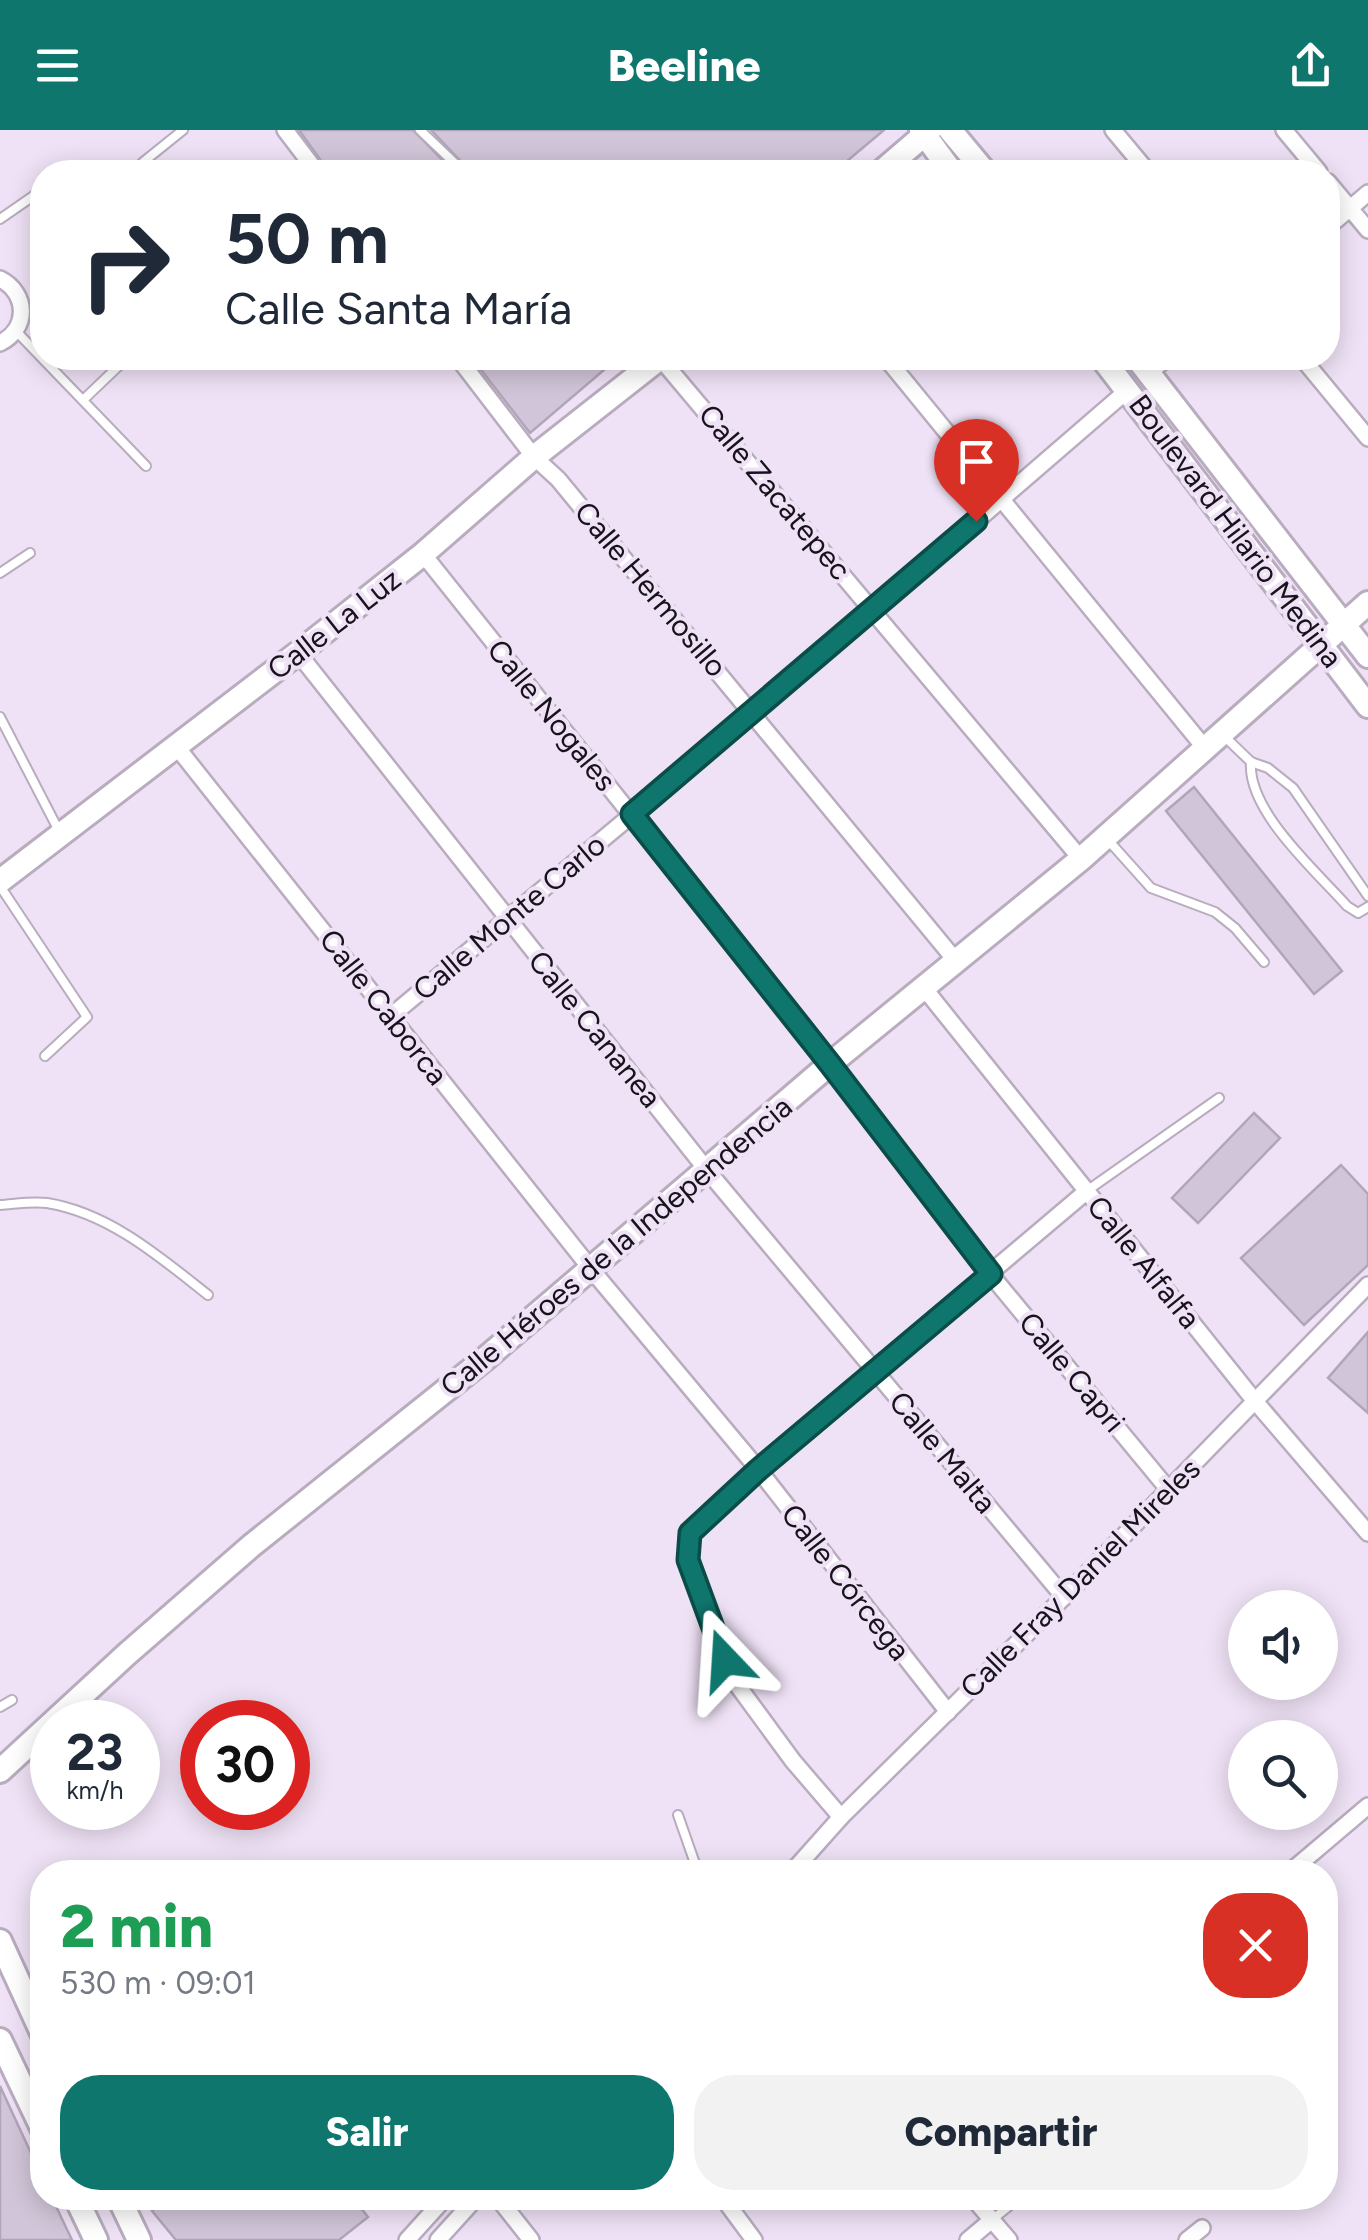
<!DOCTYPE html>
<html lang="es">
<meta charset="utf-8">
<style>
:root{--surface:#fff;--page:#f2f2f3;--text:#1f2937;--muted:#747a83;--accent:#0f766e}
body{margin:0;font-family:Figtree,sans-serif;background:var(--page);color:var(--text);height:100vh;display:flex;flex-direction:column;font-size:38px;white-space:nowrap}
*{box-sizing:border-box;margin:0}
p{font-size:32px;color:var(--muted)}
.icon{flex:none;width:55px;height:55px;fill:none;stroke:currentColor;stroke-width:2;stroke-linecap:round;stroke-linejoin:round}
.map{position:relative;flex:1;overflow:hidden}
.details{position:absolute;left:30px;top:1730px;width:1308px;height:350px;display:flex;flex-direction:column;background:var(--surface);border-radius:40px;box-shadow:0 5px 25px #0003}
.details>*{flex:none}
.hud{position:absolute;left:30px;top:30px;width:1310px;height:210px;border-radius:40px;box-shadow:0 5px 25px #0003;background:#fff;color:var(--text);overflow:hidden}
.controls{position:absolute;left:1228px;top:1460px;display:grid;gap:20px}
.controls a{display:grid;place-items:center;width:110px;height:110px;border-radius:50%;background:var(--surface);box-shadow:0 5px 25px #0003;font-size:50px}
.speed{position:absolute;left:30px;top:1570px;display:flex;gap:20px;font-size:50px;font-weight:700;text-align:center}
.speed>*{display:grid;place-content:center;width:130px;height:130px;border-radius:50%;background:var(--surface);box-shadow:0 5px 25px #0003;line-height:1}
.speed small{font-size:25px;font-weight:400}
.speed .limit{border:15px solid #d22;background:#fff;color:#111}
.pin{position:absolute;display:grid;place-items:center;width:85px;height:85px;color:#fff;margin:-102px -42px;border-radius:50% 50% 50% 0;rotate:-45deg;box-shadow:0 0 10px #0007}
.pin .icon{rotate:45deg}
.me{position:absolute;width:110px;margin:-55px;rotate:340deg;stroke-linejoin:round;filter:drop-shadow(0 0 8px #0008)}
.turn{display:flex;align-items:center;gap:35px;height:210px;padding:0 30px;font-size:45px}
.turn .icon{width:130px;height:130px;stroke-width:2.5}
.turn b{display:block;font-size:70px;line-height:85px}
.round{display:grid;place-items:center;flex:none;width:105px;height:105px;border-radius:40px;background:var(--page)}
.summary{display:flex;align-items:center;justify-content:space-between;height:170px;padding:0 30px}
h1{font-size:60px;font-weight:800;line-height:75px;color:#1e9e55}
.primary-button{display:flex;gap:20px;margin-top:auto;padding:20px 30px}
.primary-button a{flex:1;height:115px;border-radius:40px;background:var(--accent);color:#fff;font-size:40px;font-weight:800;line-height:115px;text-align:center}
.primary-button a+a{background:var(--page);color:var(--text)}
header{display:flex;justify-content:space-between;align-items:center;height:130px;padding:0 30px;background:var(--accent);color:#fff;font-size:45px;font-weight:800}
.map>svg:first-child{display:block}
.building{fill:#d1c6d9;stroke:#b1a6b9;stroke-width:2.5}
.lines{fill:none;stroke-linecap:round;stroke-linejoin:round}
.lane-casing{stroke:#b8acbe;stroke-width:12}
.street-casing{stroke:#b8acbe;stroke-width:20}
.secondary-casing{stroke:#b8acbe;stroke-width:28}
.lane{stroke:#fff;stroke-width:8}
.street{stroke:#fff;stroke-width:15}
.secondary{stroke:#fff;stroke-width:22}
.route-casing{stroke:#0a4d48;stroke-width:25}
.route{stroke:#0f766e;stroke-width:18}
.labels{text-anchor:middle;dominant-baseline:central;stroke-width:8;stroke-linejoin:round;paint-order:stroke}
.street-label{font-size:30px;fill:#17131a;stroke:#efe2f6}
</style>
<header><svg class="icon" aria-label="menu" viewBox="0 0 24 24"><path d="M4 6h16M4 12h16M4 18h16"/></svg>Beeline<svg class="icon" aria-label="share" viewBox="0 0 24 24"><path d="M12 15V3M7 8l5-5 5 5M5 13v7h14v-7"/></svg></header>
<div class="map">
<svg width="1368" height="2110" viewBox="0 0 1368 2110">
<rect width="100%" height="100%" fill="#efe2f6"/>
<g class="building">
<path d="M299 0H413L454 42H329Z"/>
<path d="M431 0H884L834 42H471Z"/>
<path d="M472 228H618L530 303Z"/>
<path d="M1194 657 1342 841 1314 864 1166 681Z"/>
<path d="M1254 983 1280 1008 1198 1093 1172 1068Z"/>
<path d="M1341 1035 1368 1064V1135L1304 1195 1241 1128Z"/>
<path d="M1368 1202V1283L1328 1248Z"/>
<path d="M0 1956 42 2047V2068H52L72 2110H0Z"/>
<path d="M167 2068H353L368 2087 339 2110H176L152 2081Z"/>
</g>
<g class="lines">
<defs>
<g id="lane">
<path d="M420 0 464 42"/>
<path d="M142 33 183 0"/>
<path d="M67 42 73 38"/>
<path d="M0 89 42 60"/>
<path d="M16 201 146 336"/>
<path d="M83 270 127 228"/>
<path d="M0 443 30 423"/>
<path d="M0 587 59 701"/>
<path d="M1224 606 1251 632 1268 638 1293 658 1368 766"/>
<path d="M1251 632C1247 681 1316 741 1347 776L1358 783 1368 777"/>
<path d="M1108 710 1151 758 1215 782 1235 798 1264 832"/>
<path d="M0 756 87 887 45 926"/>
<path d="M1088 1060 1219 968"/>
<path d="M0 1075C15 1074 32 1071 47 1073 109 1083 160 1127 208 1165"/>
<path d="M0 1577 12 1570"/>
<path d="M678 1685 698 1742"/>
<path d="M711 1742 724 1739 735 1742"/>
<path d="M993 2089 1019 2068"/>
</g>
<g id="street">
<path d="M285 0 317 42"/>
<path d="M1113 0 1148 42"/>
<path d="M1284 0 1319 42"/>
<path d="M1328 52 1368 100"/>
<path d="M1328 97 1368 63"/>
<path d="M0 149C28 163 29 199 0 213"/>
<path d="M458 228 534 327 558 349 956 831"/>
<path d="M660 228 1081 729"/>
<path d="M886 228 1204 617"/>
<path d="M1302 228 1368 308"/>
<path d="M1149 242 1168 228"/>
<path d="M423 424 830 934 991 1145 1168 1359"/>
<path d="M298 523 706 1039 1064 1467"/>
<path d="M176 616 591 1139 758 1339 948 1582"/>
<path d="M924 858 1254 1270 1368 1403"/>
<path d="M391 886 754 583 1129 259"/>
<path d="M841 1687 793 1631 738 1556 725 1530 688 1430 690 1403 758 1339 1087 1061"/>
<path d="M792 1742 841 1687 1064 1467 1368 1155"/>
<path d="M1290 1742 1368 1676"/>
<path d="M498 2068 531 2110"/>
<path d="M723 2068 754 2110"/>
<path d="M973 2068 1009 2110"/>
<path d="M407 2110 445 2068"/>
<path d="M438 2110 476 2068"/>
<path d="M968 2110 993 2089"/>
<path d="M1187 2110 1202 2098"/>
</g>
<g id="secondary">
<path d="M921 0 952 42"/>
<path d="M950 0 985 42"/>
<path d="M881 42 930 0"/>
<path d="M1102 228 1368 576"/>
<path d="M1137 228 1368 526"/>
<path d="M0 751 298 523 423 424 534 327 660 228"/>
<path d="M0 1641 127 1524 251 1416 486 1228 830 934 1081 729 1368 473"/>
<path d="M0 1811 42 1903"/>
<path d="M0 1910 42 1998"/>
<path d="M76 2068 96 2110"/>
<path d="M119 2068 139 2110"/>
</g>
</defs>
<use href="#lane" class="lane-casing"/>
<use href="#street" class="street-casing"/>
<use href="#secondary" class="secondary-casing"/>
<use href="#lane" class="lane"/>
<use href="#street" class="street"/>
<use href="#secondary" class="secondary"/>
</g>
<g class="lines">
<defs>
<path id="route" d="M725 1530 688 1430 690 1403 758 1340 991 1144 830 934 632 684 976 391"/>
</defs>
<use href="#route" class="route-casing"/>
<use href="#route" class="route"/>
</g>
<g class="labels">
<g class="street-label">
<text transform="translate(775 362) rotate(50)">Calle Zacatepec</text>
<text transform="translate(1236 401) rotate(53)">Boulevard Hilario Medina</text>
<text transform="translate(651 459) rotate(50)">Calle Hermosillo</text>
<text transform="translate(334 494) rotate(-38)">Calle La Luz</text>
<text transform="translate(552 585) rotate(51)">Calle Nogales</text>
<text transform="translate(509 787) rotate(-40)">Calle Monte Carlo</text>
<text transform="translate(384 877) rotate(52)">Calle Caborca</text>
<text transform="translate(595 899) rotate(51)">Calle Cananea</text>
<text transform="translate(616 1116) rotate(-40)">Calle Héroes de la Independencia</text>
<text transform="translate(1144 1132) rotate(51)">Calle Alfalfa</text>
<text transform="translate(1072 1242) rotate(50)">Calle Capri</text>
<text transform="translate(943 1322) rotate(50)">Calle Malta</text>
<text transform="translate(1080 1448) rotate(-45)">Calle Fray Daniel Mireles</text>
<text transform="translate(846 1452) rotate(52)">Calle Córcega</text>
</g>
</g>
</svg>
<div class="controls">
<a><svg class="icon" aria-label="sound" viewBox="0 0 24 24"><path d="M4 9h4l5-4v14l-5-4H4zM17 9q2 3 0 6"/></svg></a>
<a><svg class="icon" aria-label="search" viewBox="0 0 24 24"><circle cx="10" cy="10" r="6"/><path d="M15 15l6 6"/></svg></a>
</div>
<div class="speed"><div>23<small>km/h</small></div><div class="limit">30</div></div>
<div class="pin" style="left:976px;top:391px;background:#d93025"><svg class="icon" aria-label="arrive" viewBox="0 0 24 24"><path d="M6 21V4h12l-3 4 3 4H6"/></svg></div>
<svg class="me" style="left:725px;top:1530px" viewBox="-20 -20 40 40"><path d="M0-17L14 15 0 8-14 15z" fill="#0f766e" stroke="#fff" stroke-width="4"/></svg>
<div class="hud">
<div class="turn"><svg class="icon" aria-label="right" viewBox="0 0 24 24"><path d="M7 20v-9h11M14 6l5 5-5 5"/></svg><div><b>50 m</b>Calle Santa María</div></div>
</div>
<section class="details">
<div class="summary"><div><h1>2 min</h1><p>530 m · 09:01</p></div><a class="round" style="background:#d93025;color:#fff"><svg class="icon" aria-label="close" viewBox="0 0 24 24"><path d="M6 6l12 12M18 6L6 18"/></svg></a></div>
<div class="primary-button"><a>Salir</a><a>Compartir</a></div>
</section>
</div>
